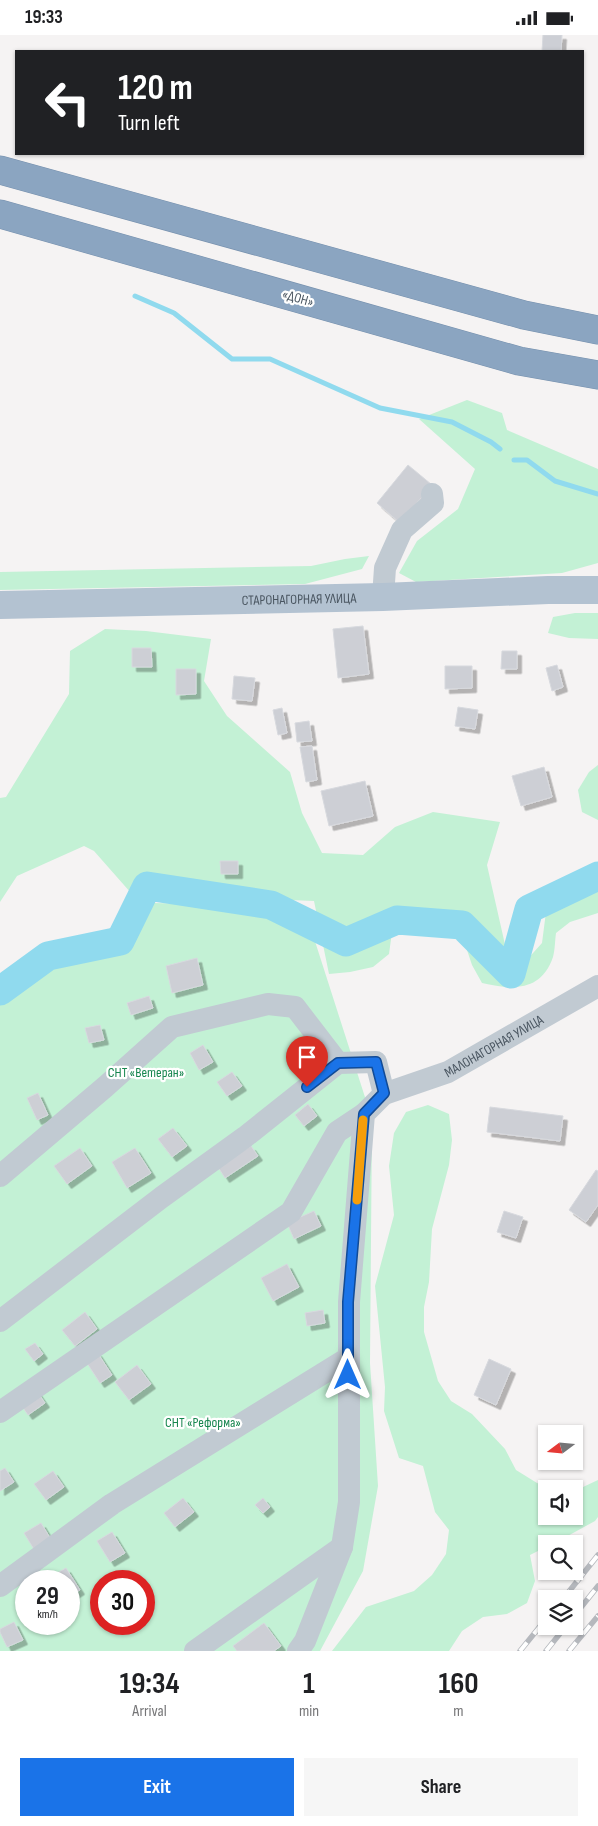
<!DOCTYPE html>
<meta charset="utf-8">
<style>
:root{--surface:#fff;--page:#f6f6f6;--text:#202124;--muted:#757577;--accent:#1a73e8}
body{margin:0;font-family:"Sofia Sans Condensed",sans-serif;background:var(--page);color:var(--text);height:100vh;display:flex;flex-direction:column;font-size:19px;white-space:nowrap}
*{box-sizing:border-box;margin:0}
p{font-size:16px;color:var(--muted)}
.icon{flex:none;width:28px;height:28px;fill:none;stroke:currentColor;stroke-width:2;stroke-linecap:round;stroke-linejoin:round}
.map{position:relative;height:1616px;overflow:hidden}
.details{display:flex;flex-direction:column;background:var(--surface);flex:1}
.details>*{flex:none}
.hud{position:absolute;left:15px;top:15px;width:569px;height:105px;border-radius:0px;box-shadow:0 1px 4px #0004;background:#202124;color:#fff;overflow:hidden}
.needle{width:32px;rotate:254deg}
.tools{position:absolute;left:538px;top:1390px;display:grid;gap:10px}
.tools a{display:grid;place-items:center;width:45px;height:45px;border-radius:0px;background:var(--surface);box-shadow:0 1px 4px #0004;font-size:25px}
.speed{position:absolute;left:15px;top:1535px;display:flex;gap:10px;font-size:25px;font-weight:700;text-align:center}
.speed>*{display:grid;place-content:center;width:65px;height:65px;border-radius:50%;background:var(--surface);box-shadow:0 1px 4px #0004;line-height:1}
.speed small{font-size:12px;font-weight:400}
.speed .limit{border:8px solid #d22;background:#fff;color:#111}
.pin{position:absolute;display:grid;place-items:center;width:42px;height:42px;color:#fff;margin:-51px -21px;border-radius:50% 50% 50% 0;rotate:-45deg;box-shadow:0 0 5px #0007}
.pin .icon{rotate:45deg}
.me{position:absolute;width:55px;margin:-28px;rotate:0deg;stroke-linejoin:round;filter:drop-shadow(0 0 4px #0008)}
.turn{display:flex;align-items:center;gap:18px;height:105px;padding:0 20px;font-size:22px}
.turn .icon{width:65px;height:65px;stroke-width:2.5}
.turn b{display:block;font-size:35px;line-height:42px}
.eta{display:flex;justify-content:space-evenly;align-items:center;height:85px;text-align:center}
.eta b{font-size:30px;font-weight:700;line-height:35px}
.button{display:flex;gap:10px;margin-top:auto;padding:10px 20px}
.button a{flex:1;height:58px;border-radius:0px;background:var(--accent);color:#fff;font-size:20px;font-weight:700;line-height:58px;text-align:center}
.button a+a{background:var(--page);color:var(--text)}
.status{display:flex;justify-content:space-between;align-items:center;height:35px;padding:0 25px;background:var(--surface);direction:ltr}
.status svg{height:14px;fill:currentColor}
.map>svg:first-child{display:block}
.green{fill:#c3f1d5;fill-rule:evenodd}
.lines{fill:none;stroke-linecap:round;stroke-linejoin:round}
.stream{stroke:#90daee;stroke-width:5}
.river{stroke:#90daee;stroke-width:29}
.building{fill:#cdcfd5;stroke:#d7d9de;filter:url(#shadow)}
.highway-casing{stroke:#7690ad;stroke-width:29}
.minor{stroke:#c1cad2;stroke-width:22}
.major{stroke:#b3c2d1;stroke-width:28}
.highway{stroke:#8ba5c1;stroke-width:28}
.rail-casing{stroke:#b5b8bd;stroke-width:5.5}
.rail{stroke:#fff;stroke-width:4;stroke-dasharray:11;stroke-linecap:butt}
.route-casing{stroke:#114b97;stroke-width:12}
.route{stroke:#1a73e8;stroke-width:9}
.slow{stroke:#f59e0b;stroke-width:9}
.labels{text-anchor:middle;dominant-baseline:central;stroke-width:4.5;stroke-linejoin:round;paint-order:stroke}
.street-label{font-size:14px;fill:#4a5661;stroke:#fff}
.park-label{font-size:14px;fill:#17864f;stroke:#fff}
</style>
<div class="status"><b>19:33</b><svg viewBox="0 0 49 12"><path d="M0 12V9h3v3zM5 12V6h3v6zM10 12V3h3v9zM15 12V0h3v12zM26 1h20v11H26zM47 4h2v5h-2z"/></svg></div>
<div class="map">
<svg width="598" height="1616" viewBox="0 0 598 1616">
<defs>
<filter id="shadow"><feDropShadow dx="4.5" dy="4.5" stdDeviation="0" flood-color="#0004"/></filter>
</defs>
<rect width="100%" height="100%" fill="#f5f3f3"/>
<g class="green">
<path d="M467 365 502 378 507 395 598 434V528L562 538 416 547 399 538 417 506 458 474 475 434 419 384Z"/>
<path d="M369 521 362 534 305 549 0 555V537L311 531 345 524Z"/>
<path d="M575 578H598V604L569 603 548 598 553 582Z"/>
<path d="M105 594 146 596 211 604 204 646 227 681 290 737 302 778 322 818 363 820 395 792 433 777 500 787 487 830 506 914 524 928 542 908 546 877 585 858 598 854V878L570 887 556 898C555 905 555 915 553 922 541 957 512 955 482 948L472 930 465 909 449 894 431 884 408 883 392 897 389 919 373 932 350 937 329 939 314 866 131 858 94 816 84 811 17 841 0 867V763L6 762 69 659 70 616Z"/>
<path d="M598 730V785L582 777 578 755 589 737Z"/>
<path d="M154 868 304 872 372 1084 370 1328 378 1451 363 1536 320 1616H0V957ZM26 1546H69V1589H26ZM101 1546H144V1589H101Z"/>
<path d="M428 1070 449 1079 452 1105 449 1130 432 1194 429 1247 424 1272V1297L438 1346 451 1366 472 1379 505 1414 516 1435 537 1448 554 1454H546V1481H574V1454H572L583 1452 598 1445V1482L595 1486 553 1509H546V1512L530 1520 535 1546 527 1568 507 1579 483 1582 462 1596 449 1616H332L366 1572 414 1556 432 1540 446 1519 449 1495 435 1477 423 1431 399 1423 384 1376 385 1352 375 1251 394 1180 389 1131 394 1098 406 1077Z"/>
</g>
<g class="lines">
<g class="stream">
<path d="M135 261 174 278 232 324H270L380 373 452 387 491 407 500 414"/>
<path d="M514 425H527L555 446 598 459"/>
</g>
<path class="river" d="M0 956 48 921 120 906 147 851 271 870 346 907 397 885 462 890 511 939 529 874 598 841"/>
</g>
<g class="building">
<path d="M543 0H562L561 16H542Z"/>
<path d="M408 430 432 450 400 488 377 468Z"/>
<path d="M363 591 369 639 338 643 333 594Z"/>
<path d="M132 613H151L152 632H132Z"/>
<path d="M502 616H517V634H501Z"/>
<path d="M557 630 563 652 552 656 546 633Z"/>
<path d="M445 631H472V653L445 654Z"/>
<path d="M176 634H196V659L176 660Z"/>
<path d="M234 641 255 643 252 666 232 664Z"/>
<path d="M458 672 478 675 475 694 455 691Z"/>
<path d="M282 673 287 698 278 700 273 675Z"/>
<path d="M309 686 312 706 297 707 295 688Z"/>
<path d="M312 711 317 745 306 747 300 712Z"/>
<path d="M544 732 552 762 521 771 512 741Z"/>
<path d="M365 746 373 781 329 791 321 756Z"/>
<path d="M220 826H238V839H221Z"/>
<path d="M197 923 203 950 172 958 166 931Z"/>
<path d="M149 961 153 973 131 980 127 968Z"/>
<path d="M100 990 104 1005 89 1008 85 993Z"/>
<path d="M203 1010 213 1027 199 1035 190 1018Z"/>
<path d="M232 1037 242 1051 227 1061 217 1047Z"/>
<path d="M38 1058 48 1080 37 1085 27 1063Z"/>
<path d="M308 1069 317 1081 304 1091 295 1080Z"/>
<path d="M490 1072 563 1081 560 1106 487 1097Z"/>
<path d="M173 1093 187 1111 172 1122 158 1104Z"/>
<path d="M251 1111 258 1121 225 1143 218 1132Z"/>
<path d="M80 1113 92 1131 67 1149 54 1131Z"/>
<path d="M135 1113 151 1138 127 1153 112 1127Z"/>
<path d="M596 1135 598 1136V1170L586 1187 569 1175Z"/>
<path d="M314 1176 321 1191 294 1204 287 1188Z"/>
<path d="M504 1176 523 1182 516 1203 497 1197Z"/>
<path d="M287 1229 299 1252 273 1266 261 1243Z"/>
<path d="M323 1275 325 1288 307 1291 305 1278Z"/>
<path d="M85 1277 97 1294 75 1311 62 1295Z"/>
<path d="M35 1308 43 1319 34 1326 25 1314Z"/>
<path d="M97 1317 112 1340 100 1348 85 1325Z"/>
<path d="M489 1324 511 1334 496 1370 474 1360Z"/>
<path d="M137 1330 151 1349 129 1365 115 1347Z"/>
<path d="M36 1355 45 1368 28 1380 19 1367Z"/>
<path d="M5 1433 14 1447 0 1456V1436Z"/>
<path d="M53 1436 64 1452 46 1465 34 1449Z"/>
<path d="M183 1463 194 1477 175 1492 164 1478Z"/>
<path d="M263 1463 270 1472 263 1478 255 1470Z"/>
<path d="M41 1488 52 1506 35 1516 24 1498Z"/>
<path d="M112 1497 125 1518 110 1527 97 1506Z"/>
<path d="M66 1533 80 1555 69 1562V1546H56L52 1541Z"/>
<path d="M14 1587 23 1605 7 1612 0 1597V1594Z"/>
<path d="M264 1588 281 1611 274 1616H237L233 1611Z"/>
</g>
<g class="lines">
<defs>
<g id="highway">
<path d="M0 135 524 280 598 295"/>
<path d="M0 179 519 326 598 340"/>
</g>
</defs>
<use href="#highway" class="highway-casing"/>
<g class="minor">
<path d="M383 562 385 533 402 495 433 468 432 459"/>
<path d="M0 1141 105 1052 172 992 268 969 295 972 338 1028"/>
<path d="M0 1286 162 1162 245 1102 338 1028 376 1027 384 1059"/>
<path d="M0 1377 291 1177 337 1097 364 1079"/>
<path d="M0 1551 112 1469 348 1323"/>
<path d="M195 1616 342 1512"/>
<path id="s1" d="M298 1616 305 1606 342 1512 349 1467V1267L364 1079 384 1059 448 1037 598 951"/>
</g>
<path class="major" id="s2" d="M0 570 383 562 548 555H598"/>
<use href="#highway" class="highway"/>
<defs>
<g id="rail">
<path d="M563 1564 598 1520"/>
<path d="M574 1581 598 1551"/>
<path d="M520 1616 546 1584"/>
<path d="M546 1616 566 1591"/>
<path d="M569 1616 598 1581"/>
</g>
</defs>
<use href="#rail" class="rail-casing"/>
<use href="#rail" class="rail"/>
</g>
<g class="lines">
<defs>
<path id="route" d="M307 1052 338 1028 376 1027 384 1058 364 1079 348 1267V1340"/>
</defs>
<use href="#route" class="route-casing"/>
<use href="#route" class="route"/>
<path class="slow" d="M357 1165 363 1085"/>
</g>
<g class="labels">
<g class="street-label">
<text transform="translate(298 263) rotate(16)">«ДОН»</text>
<text stroke="none"><textPath href="#s2" startOffset="299">СТАРОНАГОРНАЯ УЛИЦА</textPath></text>
<text stroke="none"><textPath href="#s1" startOffset="696">МАЛОНАГОРНАЯ УЛИЦА</textPath></text>
</g>
<g class="park-label">
<text x="146" y="1037">СНТ «Ветеран»</text>
<text x="203" y="1387">СНТ «Реформа»</text>
</g>
</g>
</svg>
<div class="tools">
<a><svg class="needle" viewBox="-14 -14 28 28"><path d="M0-13l5 13h-10z" fill="#e53935"/><path d="M0 13l5-13h-10z" fill="#757577"/></svg></a>
<a><svg class="icon" aria-label="sound" viewBox="0 0 24 24"><path d="M4 9h4l5-4v14l-5-4H4zM17 9q2 3 0 6"/></svg></a>
<a><svg class="icon" aria-label="search" viewBox="0 0 24 24"><circle cx="10" cy="10" r="6"/><path d="M15 15l6 6"/></svg></a>
<a><svg class="icon" aria-label="layers" viewBox="0 0 24 24"><path d="M12 4l9 5-9 5-9-5zM3 14l9 5 9-5"/></svg></a>
</div>
<div class="speed"><div>29<small>km/h</small></div><div class="limit">30</div></div>
<div class="pin" style="left:307px;top:1052px;background:#d93025"><svg class="icon" aria-label="arrive" viewBox="0 0 24 24"><path d="M6 21V4h12l-3 4 3 4H6"/></svg></div>
<svg class="me" style="left:348px;top:1340px" viewBox="-20 -20 40 40"><path d="M0-17L14 15 0 8-14 15z" fill="#1a73e8" stroke="#fff" stroke-width="4"/></svg>
<div class="hud">
<div class="turn"><svg class="icon" aria-label="left" viewBox="0 0 24 24"><path d="M17 20v-9H6M10 6l-5 5 5 5"/></svg><div><b>120 m</b>Turn left</div></div>
</div>
</div>
<section class="details">
<div class="eta">
<div><b>19:34</b><p>Arrival</p></div>
<div><b>1</b><p>min</p></div>
<div><b>160</b><p>m</p></div>
</div>
<div class="button"><a>Exit</a><a>Share</a></div>
</section>
